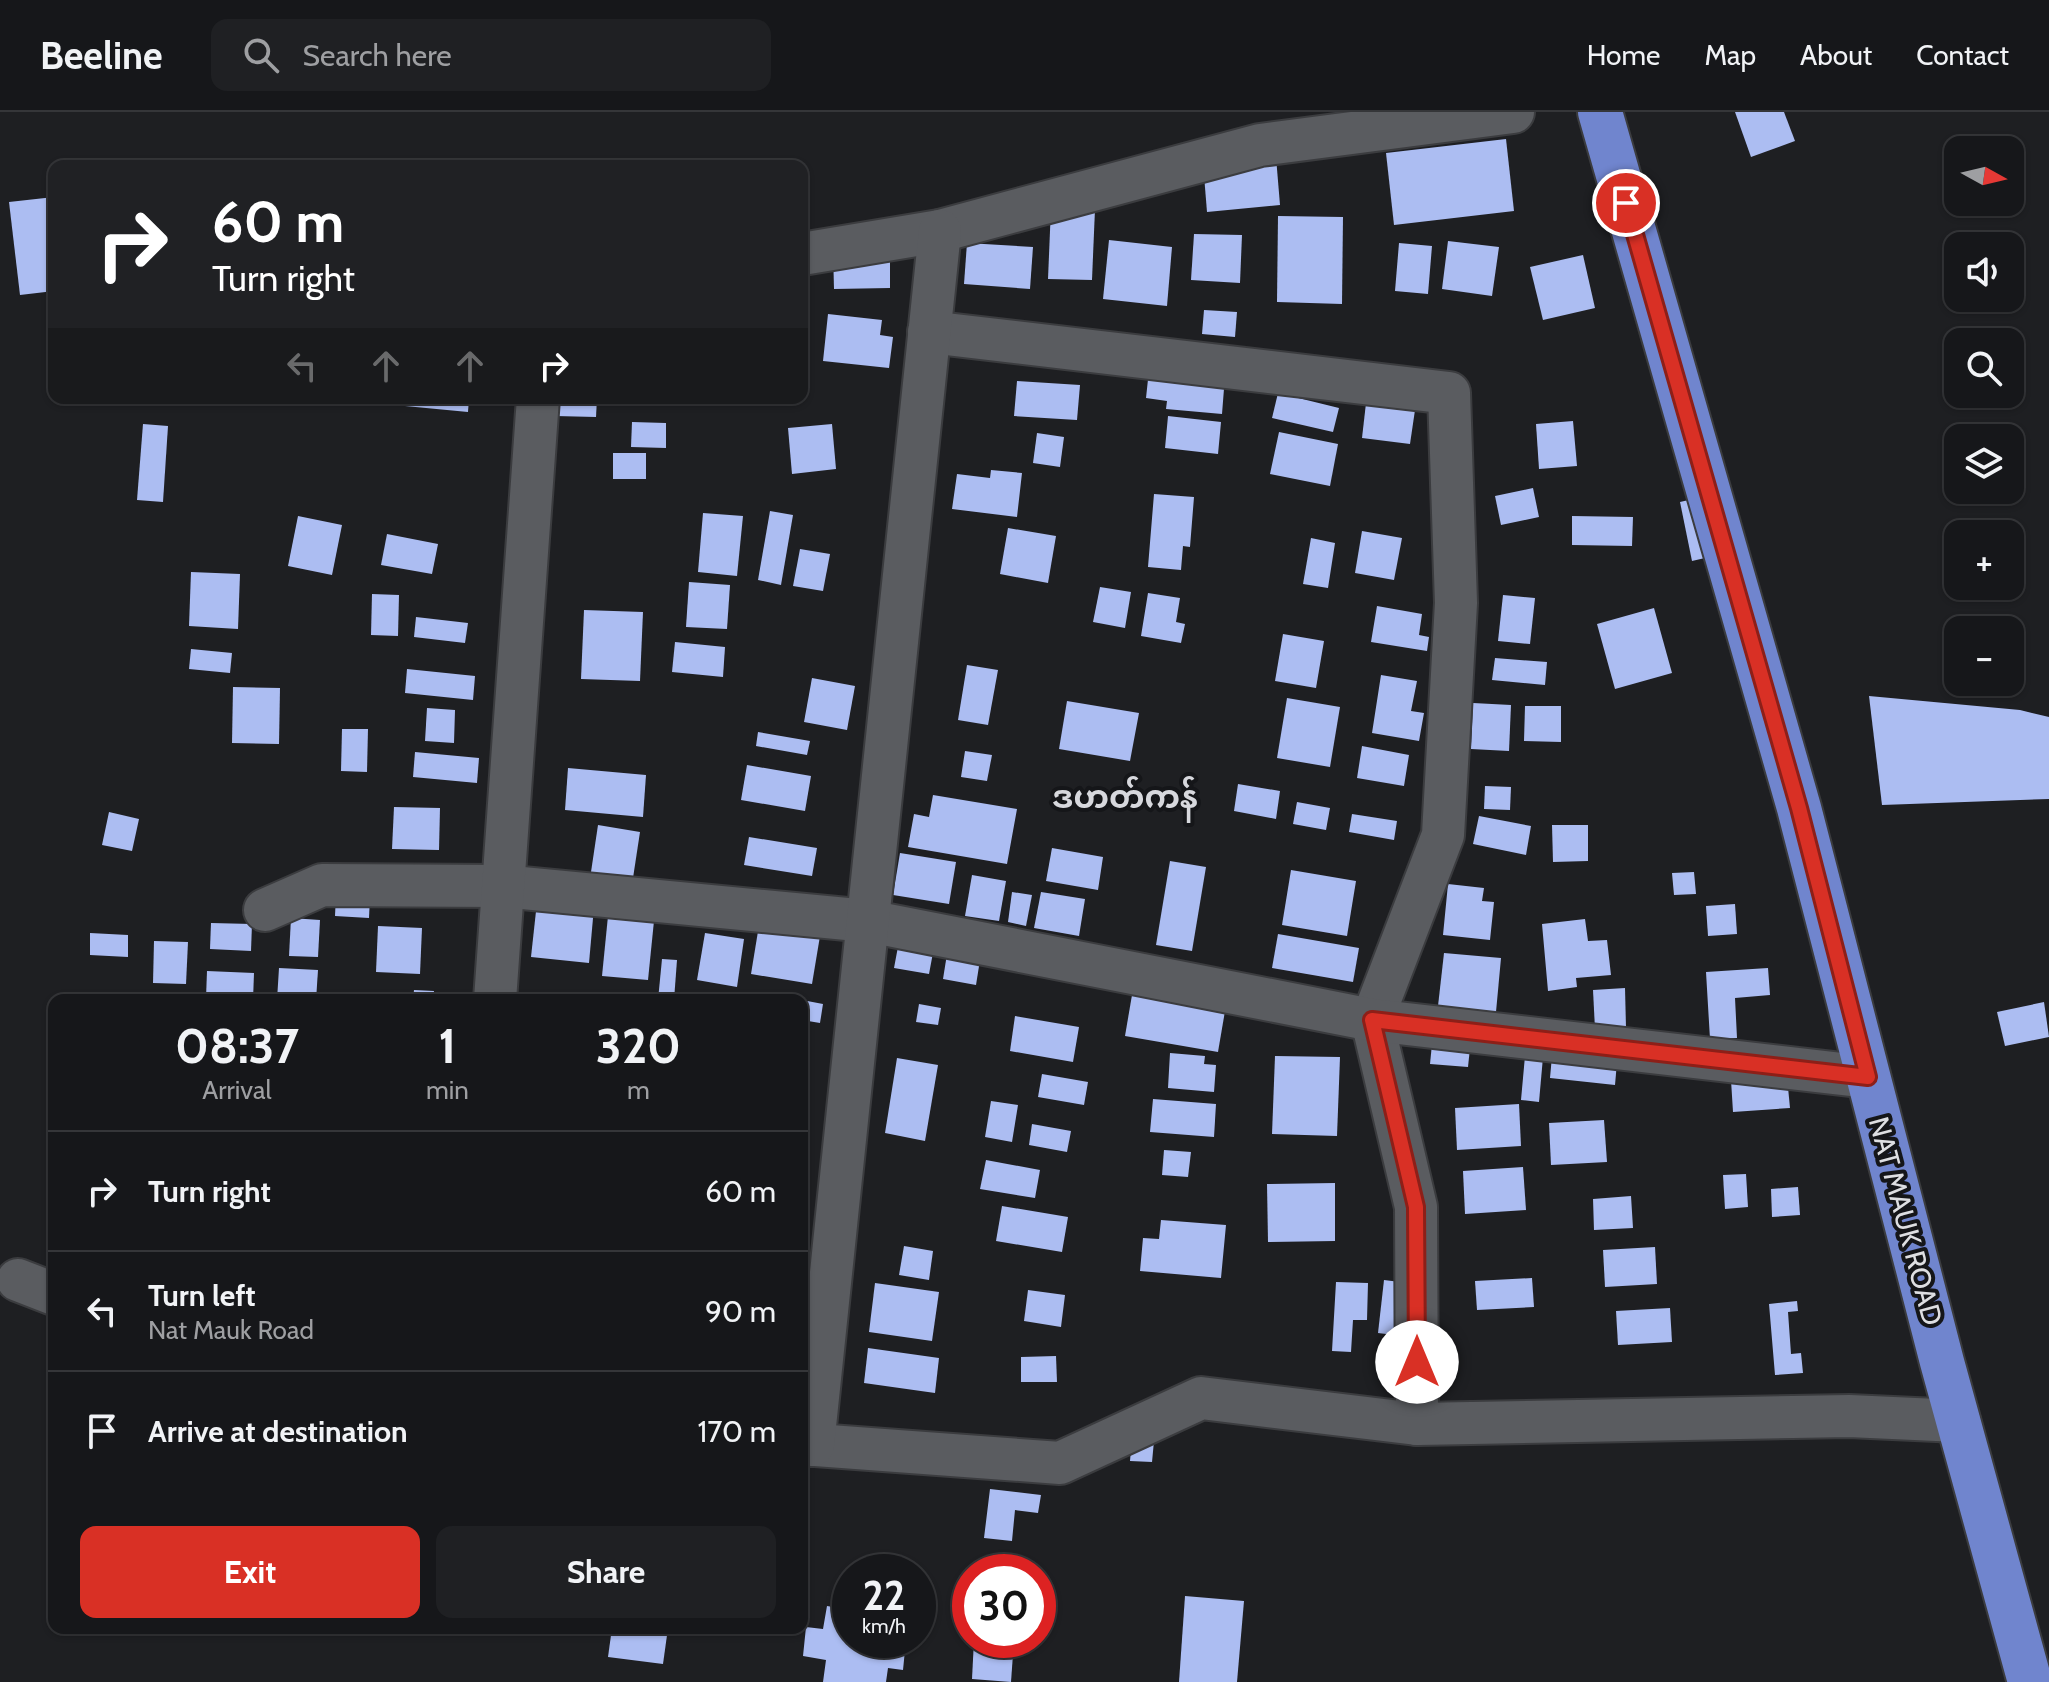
<!DOCTYPE html>
<meta charset="utf-8">
<style>
:root{--surface:#16171a;--page:#1f2023;--text:#f1f3f6;--muted:#9e9fa2;--line:#353639;--accent:#d93025}
body{margin:0;font-family:Cabin,"Noto Sans Myanmar",sans-serif;background:var(--page);color:var(--text);height:100vh;display:flex;flex-direction:column;font-size:30px;white-space:nowrap}
*{box-sizing:border-box;margin:0}
p{font-size:26px;color:var(--muted)}
.icon{flex:none;width:44px;height:44px;fill:none;stroke:currentColor;stroke-width:2;stroke-linecap:round;stroke-linejoin:round}
.map{position:relative;flex:1;overflow:hidden}
.panel{position:absolute;left:48px;top:882px;width:760px;height:640px;display:flex;flex-direction:column;background:var(--surface);border-radius:16px;box-shadow:0 2px 6px #0004,0 0 0 2px var(--line)}
.panel>*{flex:none}
.top-card{position:absolute;left:48px;top:48px;width:760px;height:244px;border-radius:16px;box-shadow:0 2px 6px #0004,0 0 0 2px var(--line);background:#202124;color:#fff;overflow:hidden}
.needle{width:52px;rotate:98deg}
.controls{position:absolute;left:1944px;top:24px;display:grid;gap:16px}
.controls a{display:grid;place-items:center;width:80px;height:80px;border-radius:16px;background:var(--surface);box-shadow:0 2px 6px #0004,0 0 0 2px var(--line);font-size:40px}
.speed{position:absolute;left:832px;top:1442px;display:flex;gap:16px;font-size:40px;font-weight:700;text-align:center}
.speed>*{display:grid;place-content:center;width:104px;height:104px;border-radius:50%;background:var(--surface);box-shadow:0 2px 6px #0004,0 0 0 2px var(--line);line-height:1}
.speed small{font-size:20px;font-weight:400}
.speed .limit{border:12px solid #d22;background:#fff;color:#111}
.pin{position:absolute;display:grid;place-items:center;width:68px;height:68px;color:#fff;margin:-34px;border:4px solid #fff;border-radius:50%;box-shadow:0 2px 8px #0007}
.me{position:absolute;width:88px;margin:-44px;rotate:0deg;stroke-linejoin:round;filter:drop-shadow(0 0 6px #0008)}
.turn{display:flex;align-items:center;gap:28px;height:168px;padding:0 32px;font-size:36px}
.turn .icon{width:104px;height:104px;stroke-width:2.5}
.turn b{display:block;font-size:56px;line-height:68px}
.lanes{display:flex;align-items:center;height:76px;padding:0 32px;background:#0003;justify-content:center;gap:40px;direction:ltr}
.lanes .off{opacity:.35}
.eta{display:flex;justify-content:space-evenly;align-items:center;height:136px;text-align:center}
.eta b{font-size:48px;font-weight:700;line-height:56px}
.button{display:flex;gap:16px;margin-top:auto;padding:16px 32px}
.button a{flex:1;height:92px;border-radius:16px;background:var(--accent);color:#fff;font-size:32px;font-weight:700;line-height:92px;text-align:center}
.button a+a{background:var(--page);color:var(--text)}
ul{padding:0;list-style:none}
li{display:flex;align-items:center;gap:24px;height:120px;padding:0 32px;border-top:2px solid var(--line)}
li div{flex:1}
li b{display:block;font-size:30px}
li em{font-style:normal}
header{display:flex;align-items:center;gap:48px;box-sizing:border-box;height:112px;padding:0 40px;background:var(--surface);border-bottom:2px solid var(--line)}
header strong{font-size:38px}
nav{display:flex;gap:44px;margin-inline-start:auto;font-size:28px}
.search{width:560px;height:72px;background:var(--page);display:flex;align-items:center;gap:20px;box-sizing:border-box;padding:0 28px;border-radius:16px;color:var(--muted);font-size:30px}
.map>svg:first-child{display:block}
.building{fill:#acbdf2}
.lines{fill:none;stroke-linecap:round;stroke-linejoin:round}
.street-casing{stroke:#3b3c3f;stroke-width:46}
.highway-casing{stroke:#3b3c3f;stroke-width:48}
.street{stroke:#5a5c60;stroke-width:42}
.highway{stroke:#7085ce;stroke-width:44}
.route-casing{stroke:#8d1f18;stroke-width:20}
.route{stroke:#d93025;stroke-width:14}
.labels{text-anchor:middle;dominant-baseline:central;stroke-width:8;stroke-linejoin:round;paint-order:stroke}
.street-label{font-size:28px;fill:#dedfe2;stroke:#151619}
.quarter-label{font-size:32px;font-weight:bold;fill:#d7d8dd;stroke:#151619}
</style>
<header>
<strong>Beeline</strong>
<div class="search"><svg class="icon" aria-label="search" viewBox="0 0 24 24"><circle cx="10" cy="10" r="6"/><path d="M15 15l6 6"/></svg>Search here</div>
<nav><a>Home</a><a>Map</a><a>About</a><a>Contact</a></nav>
</header>
<div class="map">
<svg width="2049" height="1570" viewBox="0 0 2049 1570">
<rect width="100%" height="100%" fill="#1e1f22"/>
<g class="building">
<path d="M1735 0H1784L1795 29 1751 45Z"/>
<path d="M1506 27 1514 99 1394 113 1386 41Z"/>
<path d="M1276 45 1280 93 1207 100 1203 51Z"/>
<path d="M54 85V179L20 183 9 90Z"/>
<path d="M1051 95 1095 97 1092 168 1048 167Z"/>
<path d="M1278 104 1343 105 1342 192 1277 190Z"/>
<path d="M1194 122 1242 123 1240 171 1191 168Z"/>
<path d="M1109 128 1172 135 1167 194 1103 187Z"/>
<path d="M1448 129 1499 135 1492 184 1442 177Z"/>
<path d="M967 131 1033 135 1030 177 964 172Z"/>
<path d="M1399 131 1432 134 1428 182 1395 179Z"/>
<path d="M890 138V176L834 177 833 139Z"/>
<path d="M1583 143 1595 196 1543 208 1530 155Z"/>
<rect x="802" y="187" width="7" height="72"/>
<path d="M1204 198 1237 200 1235 225 1202 222Z"/>
<path d="M828 202 882 208 880 223 893 225 889 256 823 249Z"/>
<path d="M1149 258 1225 264 1222 302 1166 297 1167 289 1146 286Z"/>
<path d="M1017 269 1080 273 1077 308 1014 304Z"/>
<path d="M1278 281 1339 296 1333 320 1272 306Z"/>
<path d="M406 286H469L468 300 405 294Z"/>
<path d="M556 286H597L596 305 555 304Z"/>
<path d="M618 286H671V293L618 292Z"/>
<path d="M684 286H709V291L684 290Z"/>
<path d="M1366 291 1415 298 1410 332 1362 326Z"/>
<path d="M1168 304 1221 310 1218 342 1165 336Z"/>
<path d="M1573 309 1577 354 1539 357 1536 312Z"/>
<path d="M632 310 666 311V336L631 335Z"/>
<path d="M143 312 168 314 163 390 137 388Z"/>
<path d="M832 312 836 357 792 362 788 316Z"/>
<path d="M1279 320 1338 332 1330 374 1270 362Z"/>
<path d="M1037 321 1064 325 1060 355 1033 351Z"/>
<rect x="613" y="341" width="33" height="26"/>
<path d="M991 358 1022 361 1017 405 952 397 957 362 990 366Z"/>
<path d="M1533 376 1539 405 1501 413 1495 384Z"/>
<path d="M1154 382 1194 385 1190 435 1183 434 1181 458 1148 455Z"/>
<path d="M1693 387 1705 446 1692 449 1680 390Z"/>
<path d="M770 399 793 403 781 473 758 468Z"/>
<path d="M703 401 743 404 737 464 698 460Z"/>
<path d="M298 404 342 413 332 463 288 454Z"/>
<path d="M1572 404 1633 405 1632 434 1572 433Z"/>
<path d="M1008 416 1056 424 1048 471 1000 462Z"/>
<path d="M1362 419 1402 426 1394 468 1355 461Z"/>
<path d="M387 422 438 432 432 462 381 453Z"/>
<path d="M1311 426 1335 431 1328 476 1303 472Z"/>
<path d="M800 437 830 442 823 479 793 474Z"/>
<path d="M191 460 240 462 238 517 189 514Z"/>
<path d="M689 470 730 473 727 517 686 515Z"/>
<path d="M1100 475 1131 480 1125 516 1093 510Z"/>
<path d="M1148 481 1180 486 1176 510 1185 512 1181 531 1141 524Z"/>
<path d="M372 482 399 483 398 524 371 523Z"/>
<path d="M1503 483 1535 486 1530 532 1498 529Z"/>
<path d="M1377 494 1422 502 1419 523 1429 525 1427 539 1371 530Z"/>
<path d="M1654 496 1672 561 1615 577 1597 512Z"/>
<path d="M584 498 643 500 640 569 581 567Z"/>
<path d="M416 505 468 511 465 531 414 525Z"/>
<path d="M1283 522 1324 529 1316 576 1275 569Z"/>
<path d="M675 530 725 535 723 565 672 560Z"/>
<path d="M191 537 232 541 230 561 189 557Z"/>
<path d="M1495 546 1547 550 1545 573 1492 568Z"/>
<path d="M967 553 998 558 988 613 958 608Z"/>
<path d="M407 557 475 564 473 588 405 581Z"/>
<path d="M1381 563 1417 569 1411 599 1424 601 1419 629 1372 621Z"/>
<path d="M812 566 855 574 847 618 804 610Z"/>
<path d="M233 575 280 576 279 632 232 631Z"/>
<path d="M1869 584 2020 598 2049 605V687L1882 693Z"/>
<path d="M1287 586 1340 595 1330 655 1277 646Z"/>
<path d="M1067 589 1139 601 1130 649 1059 637Z"/>
<path d="M1473 591 1511 593 1509 639 1471 637Z"/>
<path d="M1525 594H1561V630L1524 629Z"/>
<path d="M427 596 455 598 454 631 425 629Z"/>
<path d="M342 617H368L367 660 341 659Z"/>
<path d="M758 620 810 629 807 643 756 634Z"/>
<path d="M1362 634 1409 643 1404 674 1357 666Z"/>
<path d="M965 639 992 643 987 669 961 665Z"/>
<path d="M415 640 479 646 477 671 413 665Z"/>
<path d="M747 653 811 664 805 699 741 688Z"/>
<path d="M568 656 646 663 643 705 565 698Z"/>
<path d="M1238 672 1280 679 1276 707 1234 699Z"/>
<path d="M1485 674 1511 675 1510 698 1484 697Z"/>
<path d="M933 683 1017 697 1007 752 908 735 914 702 929 705Z"/>
<path d="M1297 690 1330 696 1326 718 1293 712Z"/>
<path d="M394 695 440 696 439 738 392 737Z"/>
<path d="M109 700 139 707 132 739 102 733Z"/>
<path d="M1352 702 1397 709 1394 728 1349 720Z"/>
<path d="M1479 704 1531 714 1526 743 1473 732Z"/>
<path d="M598 713 640 720 633 766 591 760Z"/>
<path d="M1552 713H1588V749L1553 750Z"/>
<path d="M749 725 817 736 812 764 744 753Z"/>
<path d="M1052 736 1103 745 1098 778 1046 769Z"/>
<path d="M900 741 956 750 949 792 893 783Z"/>
<path d="M1170 749 1206 755 1192 839 1156 833Z"/>
<path d="M1291 758 1356 769 1347 824 1282 813Z"/>
<path d="M1694 760 1696 782 1674 783 1672 761Z"/>
<path d="M972 763 1006 769 999 809 965 804Z"/>
<path d="M1448 772 1484 776 1482 789 1494 790 1490 828 1443 823Z"/>
<path d="M1012 780 1032 783 1026 814 1008 810Z"/>
<path d="M1041 780 1085 787 1079 824 1034 816Z"/>
<path d="M336 782 370 784 369 806 335 804Z"/>
<path d="M537 790 594 795 589 851 531 845Z"/>
<path d="M1735 792 1737 822 1708 824 1706 794Z"/>
<path d="M609 794 655 799 648 868 602 864Z"/>
<path d="M761 801 822 812 812 872 751 862Z"/>
<path d="M291 806 320 808 318 845 289 844Z"/>
<path d="M1585 807 1588 829 1607 828 1611 863 1576 866 1577 875 1548 879 1542 812Z"/>
<path d="M211 811 252 812 251 839 210 837Z"/>
<path d="M378 814 422 816 420 862 376 860Z"/>
<path d="M90 821 128 823V845L90 843Z"/>
<path d="M705 821 744 827 737 875 697 868Z"/>
<path d="M1278 822 1359 836 1353 870 1272 856Z"/>
<path d="M900 824 935 830 929 862 894 856Z"/>
<path d="M154 829 188 830 186 872 153 871Z"/>
<path d="M1444 841 1501 846 1496 900 1438 894Z"/>
<path d="M947 842 980 848 976 873 943 867Z"/>
<path d="M662 847 677 848 674 888H658Z"/>
<path d="M279 856 318 858 316 888H277Z"/>
<path d="M1768 856 1770 883 1735 886 1737 926 1710 927 1706 860Z"/>
<path d="M207 859 254 861 253 888 206 886Z"/>
<path d="M1625 876 1626 916 1595 917 1593 878Z"/>
<path d="M414 878 434 879 433 888H413Z"/>
<path d="M1132 883 1225 899 1218 940 1125 924Z"/>
<path d="M802 888 823 892 820 911 802 908Z"/>
<path d="M2044 890 2049 925 2005 934 1997 900Z"/>
<path d="M919 892 941 896 938 913 916 910Z"/>
<path d="M1015 904 1079 915 1073 950 1010 939Z"/>
<path d="M1432 932 1470 936 1468 955 1430 952Z"/>
<path d="M1170 941 1205 944 1204 952 1216 953 1214 980 1168 976Z"/>
<path d="M1275 944 1340 945 1337 1024 1272 1022Z"/>
<path d="M1525 944 1543 945 1539 990 1521 988Z"/>
<path d="M1552 944 1617 950 1615 973 1550 966Z"/>
<path d="M897 946 938 953 925 1029 885 1021Z"/>
<path d="M1042 962 1088 970 1084 993 1038 985Z"/>
<path d="M1787 965 1790 996 1733 1000 1731 968Z"/>
<path d="M1153 987 1216 992 1214 1025 1150 1020Z"/>
<path d="M991 989 1018 993 1012 1030 985 1025Z"/>
<path d="M1519 992 1521 1034 1457 1038 1455 996Z"/>
<path d="M1604 1008 1607 1050 1551 1053 1549 1011Z"/>
<path d="M1032 1012 1071 1019 1067 1040 1029 1033Z"/>
<path d="M1164 1038 1191 1040 1188 1065 1162 1063Z"/>
<path d="M986 1048 1040 1058 1035 1086 980 1077Z"/>
<path d="M1523 1055 1526 1098 1465 1102 1463 1059Z"/>
<path d="M1746 1062 1748 1095 1725 1097 1723 1063Z"/>
<path d="M1335 1071V1129L1268 1130 1267 1072Z"/>
<path d="M1798 1075 1800 1103 1772 1105 1771 1077Z"/>
<path d="M1631 1084 1633 1116 1594 1118 1593 1087Z"/>
<path d="M1002 1094 1068 1105 1062 1140 996 1129Z"/>
<path d="M1161 1108 1226 1113 1221 1166 1140 1159 1143 1126 1159 1127Z"/>
<path d="M904 1134 933 1139 929 1168 899 1163Z"/>
<path d="M1655 1135 1657 1172 1605 1175 1603 1138Z"/>
<path d="M1532 1166 1534 1195 1477 1198 1475 1169Z"/>
<path d="M1384 1168 1408 1171 1402 1224 1378 1221Z"/>
<path d="M1336 1170 1368 1171 1367 1208H1353L1351 1240 1332 1239Z"/>
<path d="M875 1171 939 1180 932 1229 869 1220Z"/>
<path d="M1028 1178 1065 1183 1061 1215 1024 1209Z"/>
<path d="M1797 1189 1798 1199 1788 1200 1791 1242 1801 1241 1803 1261 1775 1263 1769 1192Z"/>
<path d="M1670 1196 1672 1230 1618 1233 1616 1199Z"/>
<path d="M868 1236 939 1246 935 1281 864 1271Z"/>
<path d="M1056 1244 1057 1270H1021V1245Z"/>
<path d="M1132 1327 1154 1329 1152 1350 1130 1349Z"/>
<path d="M990 1377 1041 1383 1038 1401 1015 1398 1012 1429 984 1426Z"/>
<path d="M848 1469 850 1528H906L903 1558 888 1556 886 1570H823L826 1548 803 1544 806 1515 823 1517 827 1494 845 1497Z"/>
<path d="M1185 1484 1244 1489 1237 1570H1179Z"/>
<path d="M612 1516H668L663 1552 608 1545Z"/>
<path d="M974 1528H1014L1011 1570 972 1567Z"/>
</g>
<g class="lines">
<defs>
<g id="street">
<path d="M802 142 940 119 1260 33 1513 0"/>
<path d="M929 220 1449 281 1456 491 1443 723 1372 908 1416 1095 1417 1312"/>
<path d="M265 798 322 773 501 774 868 809 1372 908 1868 965"/>
<path d="M495 888 538 286"/>
<path d="M18 1168 54 1182"/>
<path d="M802 1332 1060 1351 1201 1286 1417 1312 1849 1304 1959 1309"/>
<path d="M813 1333 940 119"/>
</g>
<path id="highway" d="M1600 0 1799 696 1942 1250 2030 1570"/>
</defs>
<use href="#street" class="street-casing"/>
<use href="#highway" class="highway-casing"/>
<use href="#street" class="street"/>
<use href="#highway" class="highway"/>
</g>
<g class="lines">
<defs>
<path id="route" d="M1417 1250 1416 1095 1372 908 1868 965 1799 696 1626 91"/>
</defs>
<use href="#route" class="route-casing"/>
<use href="#route" class="route"/>
</g>
<g class="labels">
<g class="street-label">
<text transform="translate(1906 1109) rotate(75)">NAT MAUK ROAD</text>
</g>
<g class="quarter-label">
<text x="1125" y="684">ဒဟတ်ကန်</text>
</g>
</g>
</svg>
<div class="controls">
<a><svg class="needle" viewBox="-14 -14 28 28"><path d="M0-13l5 13h-10z" fill="#e53935"/><path d="M0 13l5-13h-10z" fill="#9e9fa2"/></svg></a>
<a><svg class="icon" aria-label="sound" viewBox="0 0 24 24"><path d="M4 9h4l5-4v14l-5-4H4zM17 9q2 3 0 6"/></svg></a>
<a><svg class="icon" aria-label="search" viewBox="0 0 24 24"><circle cx="10" cy="10" r="6"/><path d="M15 15l6 6"/></svg></a>
<a><svg class="icon" aria-label="layers" viewBox="0 0 24 24"><path d="M12 4l9 5-9 5-9-5zM3 14l9 5 9-5"/></svg></a>
<a>+</a>
<a>−</a>
</div>
<div class="speed"><div>22<small>km/h</small></div><div class="limit">30</div></div>
<div class="pin" style="left:1626px;top:91px;background:#d93025"><svg class="icon" aria-label="arrive" viewBox="0 0 24 24"><path d="M6 21V4h12l-3 4 3 4H6"/></svg></div>
<svg class="me" style="left:1417px;top:1250px" viewBox="-20 -20 40 40"><circle r="19" fill="#fff"/><path d="M0-13L10 11 0 6-10 11z" fill="#d93025"/></svg>
<div class="top-card">
<div class="turn"><svg class="icon" aria-label="right" viewBox="0 0 24 24"><path d="M7 20v-9h11M14 6l5 5-5 5"/></svg><div><b>60 m</b>Turn right</div></div>
<div class="lanes"><svg class="icon off" aria-label="left" viewBox="0 0 24 24"><path d="M17 20v-9H6M10 6l-5 5 5 5"/></svg><svg class="icon off" aria-label="ahead" viewBox="0 0 24 24"><path d="M12 20V5M6 11l6-6 6 6"/></svg><svg class="icon off" aria-label="ahead" viewBox="0 0 24 24"><path d="M12 20V5M6 11l6-6 6 6"/></svg><svg class="icon" aria-label="right" viewBox="0 0 24 24"><path d="M7 20v-9h11M14 6l5 5-5 5"/></svg></div>
</div>
<section class="panel">
<div class="eta">
<div><b>08:37</b><p>Arrival</p></div>
<div><b>1</b><p>min</p></div>
<div><b>320</b><p>m</p></div>
</div>
<ul>
<li><svg class="icon" aria-label="right" viewBox="0 0 24 24"><path d="M7 20v-9h11M14 6l5 5-5 5"/></svg><div><b>Turn right</b></div><em>60 m</em></li>
<li><svg class="icon" aria-label="left" viewBox="0 0 24 24"><path d="M17 20v-9H6M10 6l-5 5 5 5"/></svg><div><b>Turn left</b><p>Nat Mauk Road</p></div><em>90 m</em></li>
<li><svg class="icon" aria-label="arrive" viewBox="0 0 24 24"><path d="M6 21V4h12l-3 4 3 4H6"/></svg><div><b>Arrive at destination</b></div><em>170 m</em></li>
</ul>
<div class="button"><a>Exit</a><a>Share</a></div>
</section>
</div>
